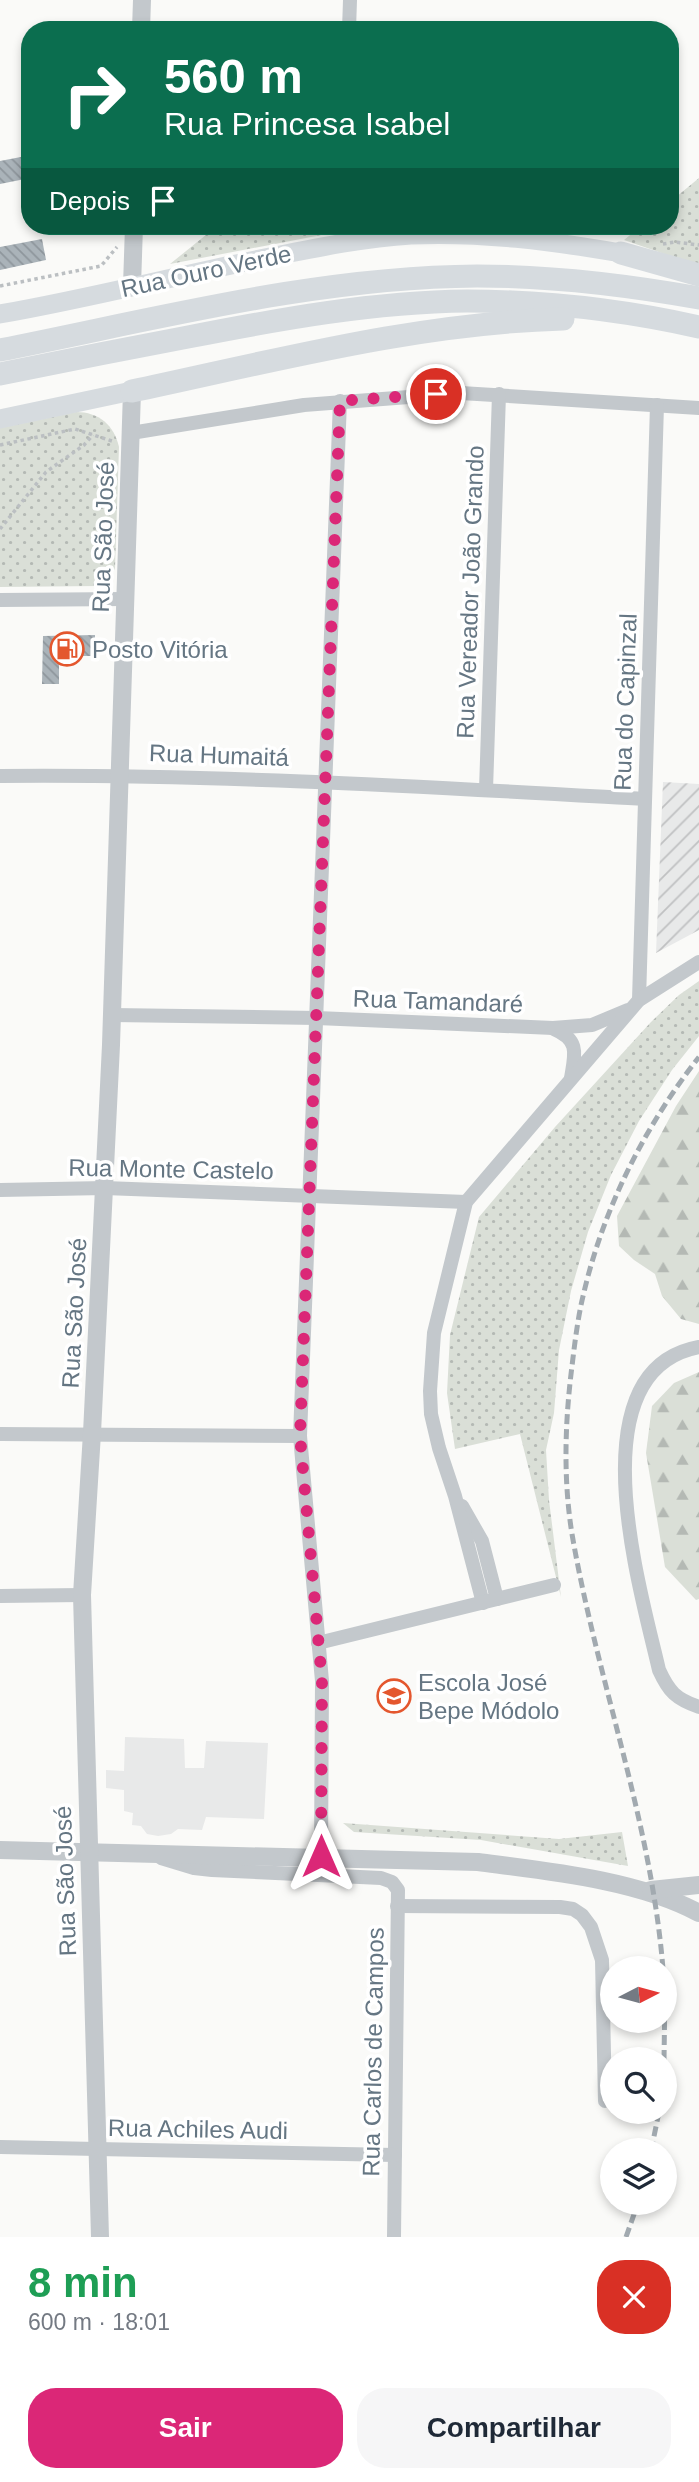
<!DOCTYPE html>
<html lang="pt">
<meta charset="utf-8">
<style>
:root{--surface:#fff;--page:#f6f6f7;--text:#1f2937;--muted:#747a83;--accent:#db2777}
body{margin:0;font-family:Arial,sans-serif;background:var(--page);color:var(--text);height:100vh;display:flex;flex-direction:column;font-size:26px;white-space:nowrap}
*{box-sizing:border-box;margin:0}
p{font-size:23px;color:var(--muted)}
.icon{flex:none;width:38px;height:38px;fill:none;stroke:currentColor;stroke-width:2;stroke-linecap:round;stroke-linejoin:round}
.map{position:relative;height:2237px;overflow:hidden}
.sheet{display:flex;flex-direction:column;background:var(--surface);flex:1}
.sheet>*{flex:none}
.guide{position:absolute;left:21px;top:21px;width:658px;height:214px;border-radius:28px;box-shadow:0 4px 10px #0003;background:#0b6e4f;color:#fff;overflow:hidden}
.needle{width:46px;rotate:84deg}
.tools{position:absolute;left:600px;top:1956px;display:grid;gap:14px}
.tools a{display:grid;place-items:center;width:77px;height:77px;border-radius:50%;background:var(--surface);box-shadow:0 4px 10px #0003;font-size:35px}
.pin{position:absolute;display:grid;place-items:center;width:60px;height:60px;color:#fff;margin:-30px;border:4px solid #fff;border-radius:50%;box-shadow:0 2px 7px #0007}
.me{position:absolute;width:77px;margin:-38px;rotate:0deg;stroke-linejoin:round;filter:drop-shadow(0 0 5px #0008)}
.turn{display:flex;align-items:center;gap:24px;height:147px;padding:0 28px;font-size:32px}
.turn .icon{width:91px;height:91px;stroke-width:2.5}
.turn b{display:block;font-size:49px;line-height:60px}
.then{display:flex;align-items:center;height:66px;padding:0 28px;background:#0003;gap:14px;font-size:26px}
.round{display:grid;place-items:center;flex:none;width:74px;height:74px;border-radius:28px;background:var(--page)}
.head{display:flex;align-items:center;justify-content:space-between;height:119px;padding:0 28px}
h1{font-size:42px;font-weight:700;line-height:52px;color:#1e9e55}
.action{display:flex;gap:14px;margin-top:auto;padding:14px 28px}
.action a{flex:1;height:80px;border-radius:28px;background:var(--accent);color:#fff;font-size:28px;font-weight:700;line-height:80px;text-align:center}
.action a+a{background:var(--page);color:var(--text)}
.map>svg:first-child{display:block}
.built{fill:#e8e9e9}
.industrial{fill:url(#industrial-furrows)}
.grass{fill:url(#grass-dots)}
.forest{fill:url(#forest-firs)}
.building{fill:url(#building-back-hatch)}
.lines{fill:none;stroke-linecap:round;stroke-linejoin:round}
.path{stroke:#bbbfc2;stroke-width:3.5;stroke-dasharray:3.5 3.5;stroke-linecap:butt}
.minor{stroke:#c3c8cc;stroke-width:14}
.tertiary{stroke:#c3c8cc;stroke-width:18}
.secondary{stroke:#d6dbdf;stroke-width:19}
.trunk{stroke:#d6dbdf;stroke-width:23}
.rail{stroke:#a2aab0;stroke-width:5;stroke-dasharray:10 5;stroke-linecap:butt}
.route{stroke:#db2777;stroke-width:12;stroke-dasharray:0 21.6}
.labels{text-anchor:middle;dominant-baseline:central;stroke-width:7;stroke-linejoin:round;paint-order:stroke}
.street-label{font-size:24px;fill:#657683;stroke:#fff}
.poi-label{font-size:24px;fill:#657683;stroke:#fff;text-anchor:start}
</style>
<div class="map">
<svg width="699" height="2237" viewBox="0 0 699 2237">
<defs>
<pattern id="industrial-furrows" width="10" height="10" patternUnits="userSpaceOnUse" patternTransform="scale(1.75)"><rect width="10" height="10" fill="#e8e9e9"/><path d="M-1 1l2-2M0 10L10 0M9 11l2-2" fill="none" stroke="#c0c1c2"/></pattern>
<pattern id="grass-dots" width="8" height="8" patternUnits="userSpaceOnUse" patternTransform="scale(1.75)"><rect width="8" height="8" fill="#dadfd7"/><path d="M2 2h.1M6 6h.1" fill="none" stroke="#b4b9b4" stroke-width="1.8" stroke-linecap="round"/></pattern>
<pattern id="forest-firs" width="22" height="20" patternUnits="userSpaceOnUse" patternTransform="scale(1.75)"><rect width="22" height="20" fill="#dadfd7"/><path d="M5 1l3.5 6h-7zM16 11l3.5 6h-7z" fill="#b4b9b4"/></pattern>
<pattern id="building-back-hatch" width="6" height="6" patternUnits="userSpaceOnUse" patternTransform="scale(1.75)"><rect width="6" height="6" fill="#aab3b9"/><path d="M-1 5l2 2M0 0l6 6M5-1l2 2" fill="none" stroke="#8e969c"/></pattern>
</defs>
<rect width="100%" height="100%" fill="#fafaf8"/>
<path class="built" d="M125 1737 184 1739 185 1768H204L206 1741 268 1743 264 1819 206 1817 202 1830 178 1829 171 1834 158 1836 147 1834 141 1826 132 1825 133 1813 124 1811V1790L106 1788V1770L124 1771Z"/>
<path class="industrial" d="M663 782 699 784V930L656 953Z"/>
<g class="grass">
<path d="M699 178V266L624 240 641 226H670V202Z"/>
<path d="M217 226H393L332 233 170 264Z"/>
<path d="M76 412C99 412 114 425 119 447L115 568C111 578 108 582 98 586L0 587V428Z"/>
<path d="M699 981V1036L672 1070 639 1121 611 1175 588 1232 571 1291 559 1350 554 1413 546 1450 549 1500 561 1597 520 1434 455 1449 447 1393 450 1335 479 1217 555 1127 651 1022 679 995Z"/>
<path d="M343 1823 559 1839 622 1832 628 1866 481 1840 354 1832Z"/>
</g>
<g class="forest">
<path d="M699 1071V1324L681 1319 662 1296 655 1274 634 1260 619 1246 617 1216 676 1106Z"/>
<path d="M699 1372V1599L696 1600 665 1567 646 1453 652 1406 674 1383Z"/>
</g>
<g class="building">
<path d="M26 156 30 178 0 184V161Z"/>
<path d="M42 239 46 260 0 270V247Z"/>
<path d="M95 635V656H59V684H42L43 636Z"/>
</g>
<g class="lines">
<g class="path">
<path d="M663 244 675 242 699 245"/>
<path d="M0 286 101 266 117 247"/>
<path d="M0 445 75 429 115 442"/>
<path d="M0 529 46 472 84 445 93 435"/>
</g>
<g class="minor">
<path d="M349 30 350 0"/>
<path d="M131 433 304 405 461 393 699 408"/>
<path d="M0 600 125 599"/>
<path d="M0 776C215 774 430 787 645 799"/>
<path d="M486 790 499 394"/>
<path d="M639 1000 657 405"/>
<path d="M112 1015 317 1018 553 1028 592 1025 628 1010"/>
<path d="M554 1029C580 1040 575 1054 571 1078"/>
<path d="M0 1190 105 1188 466 1202"/>
<path d="M699 1347C574 1370 641 1591 659 1670 669 1692 676 1699 699 1707"/>
<path d="M0 1434 300 1436"/>
<path d="M462 1506 482 1541 497 1599"/>
<path d="M0 1596 82 1595"/>
<path d="M483 1603 455 1496 439 1448 431 1414 430 1391 434 1333 466 1202 639 1000 699 962"/>
<path d="M318 1643 554 1585"/>
<path d="M321 1856 322 1681 300 1436 340 401"/>
<path d="M161 1858 194 1868 212 1870 381 1878 392 1882 398 1890 394 2237"/>
<path d="M397 1906 560 1907 573 1909 582 1915 591 1927 602 1960 605 2101"/>
<path d="M0 2147 395 2155"/>
</g>
<g class="tertiary">
<path d="M141 30 142 0"/>
<path d="M132 286 134 226"/>
<path d="M0 1850 478 1862C547 1871 638 1880 699 1913"/>
<path d="M651 1890 699 1885"/>
<path d="M100 2237 82 1595 92 1433 111 1045 132 391"/>
</g>
<g class="secondary">
<path d="M0 314C92 298 183 274 275 256 320 247 365 238 411 235 482 232 551 241 621 253"/>
<path d="M0 419 132 391"/>
</g>
<g class="trunk">
<path d="M621 253 699 275"/>
<path d="M0 350C157 319 316 277 477 276 552 276 626 285 699 298"/>
<path d="M0 374C63 361 125 349 188 337 280 319 373 302 467 301 545 301 623 310 699 327"/>
<path d="M132 391C274 361 417 323 563 319"/>
</g>
<g class="rail">
<path d="M663 1969C651 1820 597 1680 572 1534 563 1478 565 1421 572 1366 575 1341 578 1316 584 1292 604 1207 645 1126 699 1057"/>
<path d="M664 2060 665 1991"/>
<path d="M651 2151 659 2112"/>
<path d="M626 2237 638 2203"/>
</g>
</g>
<g class="lines">
<path class="route" d="M321 1856 322 1681 300 1436 340 401 436 394"/>
</g>
<defs>
<symbol id="fuel-ring" viewBox="-11 -11 22 22"><circle r="9.5" fill="#fff" stroke="#e4572e" stroke-width="1.5"/><path d="M-5.5-6h7V0h2V4h1.3V-2.5L3-4.5l.8-.8L6-3V5H2.5V1h-1V6h-7ZM-4.2-4.7v3.2H.2V-4.7Z" fill="#e4572e"/></symbol>
<symbol id="school-ring" viewBox="-11 -11 22 22"><circle r="9.5" fill="#fff" stroke="#e4572e" stroke-width="1.5"/><path d="M0-5L7-2L0 1L-7-2ZM-4 1L0 2.5L4 1V4Q0 6-4 4Z" fill="#e4572e"/></symbol>
</defs>
<g fill-rule="evenodd">
<use href="#fuel-ring" x="48" y="630" width="38" height="38"/>
<use href="#school-ring" x="375" y="1677" width="38" height="38"/>
</g>
<g class="labels">
<g class="street-label">
<text transform="translate(206 271) rotate(-12)">Rua Ouro Verde</text>
<text transform="translate(103 537) rotate(-88)">Rua São José</text>
<text transform="translate(470 592) rotate(-88)">Rua Vereador João Grando</text>
<text transform="translate(625 702) rotate(-88)">Rua do Capinzal</text>
<text transform="translate(219 755) rotate(2)">Rua Humaitá</text>
<text transform="translate(438 1001) rotate(2)">Rua Tamandaré</text>
<text transform="translate(171 1169) rotate(1)">Rua Monte Castelo</text>
<text transform="translate(74 1313) rotate(-87)">Rua São José</text>
<text transform="translate(65 1881) rotate(-92)">Rua São José</text>
<text transform="translate(373 2052) rotate(-89)">Rua Carlos de Campos</text>
<text transform="translate(198 2129) rotate(1)">Rua Achiles Audi</text>
</g>
<g class="poi-label">
<text x="92" y="649">Posto Vitória</text>
<text x="418" y="1682">Escola José<tspan x="418" dy="28">Bepe Módolo</tspan></text>
</g>
</g>
</svg>
<div class="tools">
<a><svg class="needle" viewBox="-14 -14 28 28"><path d="M0-13l5 13h-10z" fill="#e53935"/><path d="M0 13l5-13h-10z" fill="#747a83"/></svg></a>
<a><svg class="icon" aria-label="search" viewBox="0 0 24 24"><circle cx="10" cy="10" r="6"/><path d="M15 15l6 6"/></svg></a>
<a><svg class="icon" aria-label="layers" viewBox="0 0 24 24"><path d="M12 4l9 5-9 5-9-5zM3 14l9 5 9-5"/></svg></a>
</div>
<div class="pin" style="left:436px;top:394px;background:#d93025"><svg class="icon" aria-label="arrive" viewBox="0 0 24 24"><path d="M6 21V4h12l-3 4 3 4H6"/></svg></div>
<svg class="me" style="left:321px;top:1856px" viewBox="-20 -20 40 40"><path d="M0-17L14 15 0 8-14 15z" fill="#db2777" stroke="#fff" stroke-width="4"/></svg>
<div class="guide">
<div class="turn"><svg class="icon" aria-label="right" viewBox="0 0 24 24"><path d="M7 20v-9h11M14 6l5 5-5 5"/></svg><div><b>560 m</b>Rua Princesa Isabel</div></div>
<div class="then">Depois<svg class="icon" aria-label="arrive" viewBox="0 0 24 24"><path d="M6 21V4h12l-3 4 3 4H6"/></svg></div>
</div>
</div>
<section class="sheet">
<div class="head"><div><h1>8 min</h1><p>600 m · 18:01</p></div><a class="round" style="background:#d93025;color:#fff"><svg class="icon" aria-label="close" viewBox="0 0 24 24"><path d="M6 6l12 12M18 6L6 18"/></svg></a></div>
<div class="action"><a>Sair</a><a>Compartilhar</a></div>
</section>
